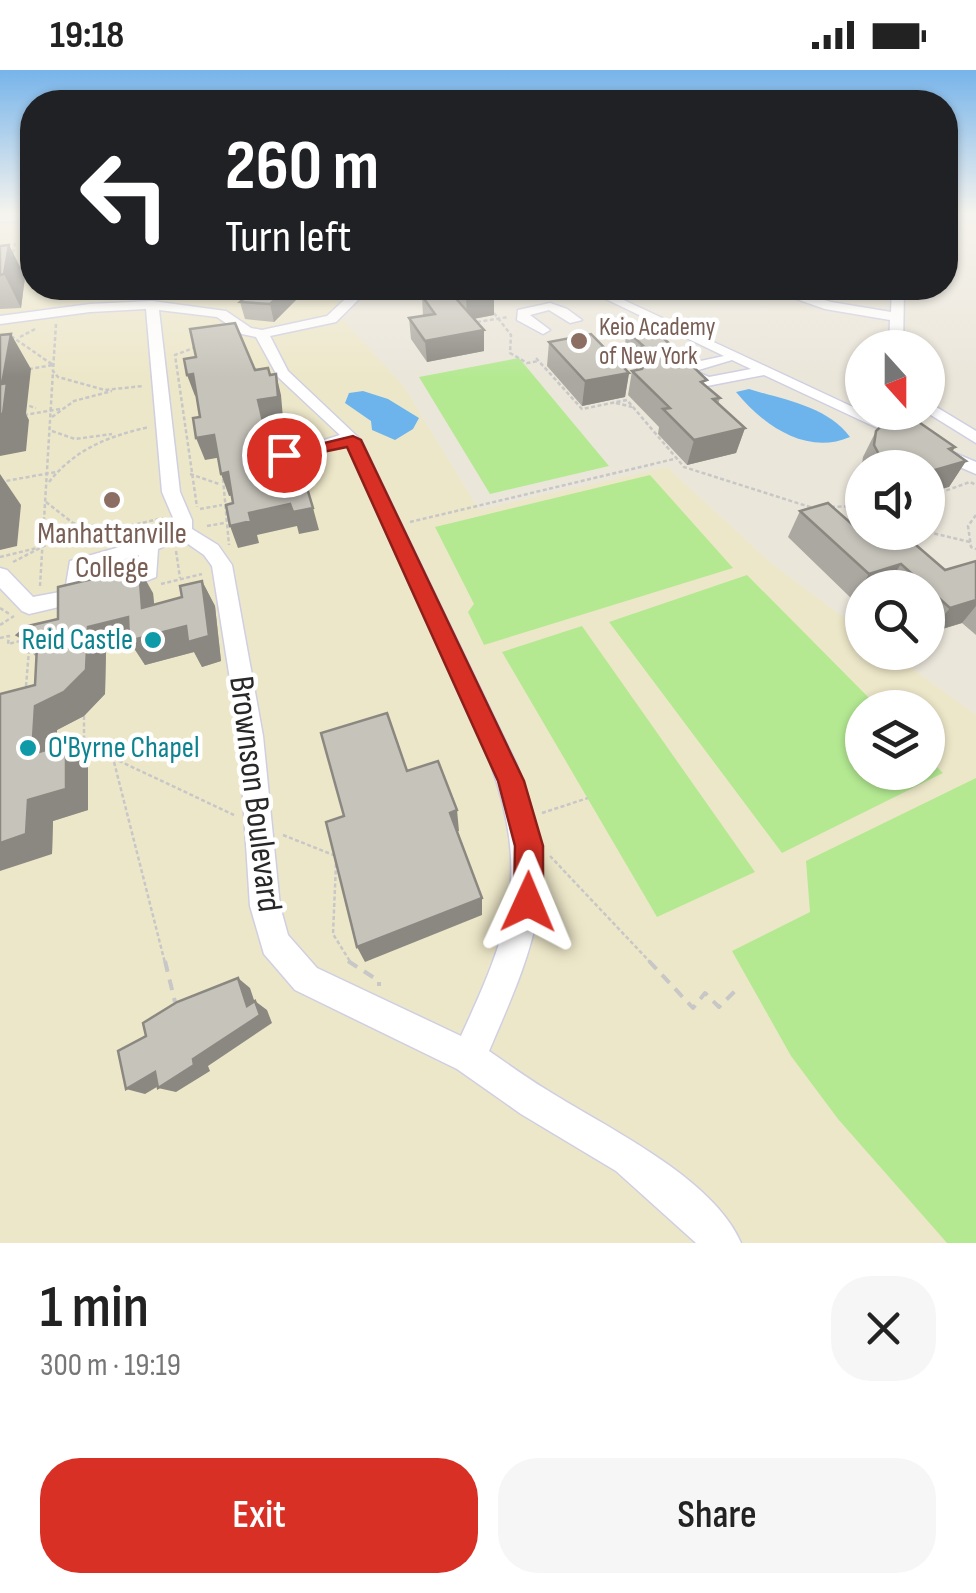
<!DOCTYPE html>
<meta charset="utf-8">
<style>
:root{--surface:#fff;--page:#f6f6f6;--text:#222;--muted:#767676;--accent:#d93025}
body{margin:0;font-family:"Sofia Sans Condensed",sans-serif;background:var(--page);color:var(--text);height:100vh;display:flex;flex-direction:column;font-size:38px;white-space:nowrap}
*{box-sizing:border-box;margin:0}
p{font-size:32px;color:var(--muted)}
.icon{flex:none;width:55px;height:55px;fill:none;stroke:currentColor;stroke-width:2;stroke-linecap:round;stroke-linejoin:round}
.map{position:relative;height:1173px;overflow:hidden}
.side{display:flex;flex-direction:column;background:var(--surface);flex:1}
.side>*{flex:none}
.guide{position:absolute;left:20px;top:20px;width:938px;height:210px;border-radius:40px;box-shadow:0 2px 8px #0004;background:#202124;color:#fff;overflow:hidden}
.needle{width:65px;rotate:159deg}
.buttons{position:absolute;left:845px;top:260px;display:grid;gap:20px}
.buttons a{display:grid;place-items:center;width:100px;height:100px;border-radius:50%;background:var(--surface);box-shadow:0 2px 8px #0004;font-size:50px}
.pin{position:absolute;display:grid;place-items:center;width:85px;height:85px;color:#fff;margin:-42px;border:5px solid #fff;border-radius:50%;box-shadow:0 2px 10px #0007}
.me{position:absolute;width:110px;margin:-55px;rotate:1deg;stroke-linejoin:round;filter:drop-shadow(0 0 8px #0008)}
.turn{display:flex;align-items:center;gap:35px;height:210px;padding:0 40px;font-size:45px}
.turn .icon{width:130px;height:130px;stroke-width:2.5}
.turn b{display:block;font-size:70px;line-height:85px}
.round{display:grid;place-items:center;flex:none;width:105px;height:105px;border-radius:40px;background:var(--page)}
.overview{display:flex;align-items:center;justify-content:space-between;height:170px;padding:0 40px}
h1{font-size:60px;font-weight:600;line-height:75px}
.button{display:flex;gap:20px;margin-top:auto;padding:20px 40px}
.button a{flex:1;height:115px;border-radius:40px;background:var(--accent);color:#fff;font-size:40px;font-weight:600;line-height:115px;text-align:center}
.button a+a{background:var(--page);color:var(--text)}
.status{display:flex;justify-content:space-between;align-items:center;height:70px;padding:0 50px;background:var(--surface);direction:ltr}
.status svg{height:28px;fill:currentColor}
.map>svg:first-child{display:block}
.education{fill:#ede7c9;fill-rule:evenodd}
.pitch{fill:#b4e992}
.water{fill:#6db4ed}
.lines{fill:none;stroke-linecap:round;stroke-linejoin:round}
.minor-casing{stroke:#cfcfe1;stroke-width:3}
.path-far1{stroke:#c7c7c7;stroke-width:2.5;stroke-dasharray:4 2.5;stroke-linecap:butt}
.path{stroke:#c7c7c7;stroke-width:4;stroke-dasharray:11 8;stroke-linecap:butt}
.minor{fill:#fff;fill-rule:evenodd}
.wall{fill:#aaa8a0}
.shaded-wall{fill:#8b8882}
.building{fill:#c6c3ba;stroke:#8b8882;stroke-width:2.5}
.route{fill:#d93025;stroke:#8d1f18;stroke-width:2.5}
.education-dot{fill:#8d6e63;stroke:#fff;stroke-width:4}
.culture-dot{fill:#0f9aa8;stroke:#fff;stroke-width:4}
.labels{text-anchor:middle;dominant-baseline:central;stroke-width:9;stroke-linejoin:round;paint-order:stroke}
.far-education-label{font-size:25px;fill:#785e54;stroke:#fff;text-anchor:start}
.education-label{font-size:30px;fill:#785e54;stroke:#fff}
.culture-label{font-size:30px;fill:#0d838f;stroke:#fff;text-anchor:end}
.near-street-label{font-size:35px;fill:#282828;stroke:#fff}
</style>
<div class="status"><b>19:18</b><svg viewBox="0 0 49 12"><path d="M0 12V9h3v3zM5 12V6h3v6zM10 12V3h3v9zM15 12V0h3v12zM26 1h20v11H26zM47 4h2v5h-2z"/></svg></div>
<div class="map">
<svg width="976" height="1173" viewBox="0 0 976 1173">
<rect width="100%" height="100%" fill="#ebe6da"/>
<path class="education" d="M32 155V218H364L339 245 404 317 479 440 667 397 772 494 862 561V582L891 583 976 645V1173H0V158ZM862 638H928V702H862Z"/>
<g class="pitch">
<path d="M519 288 609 396 490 424 419 307Z"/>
<path d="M650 405 733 498 484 575 468 542 474 534 435 457Z"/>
<path d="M747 505 878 637 862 638V702H928V688L943 703 782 783 609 552Z"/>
<path d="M582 556 755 802 657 847 502 582Z"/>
<path d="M976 708V1173H947L838 1049 791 986 732 881 810 842 806 791Z"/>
</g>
<g class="water">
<path d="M749 319C784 330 827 336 850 367 806 386 763 355 736 322Z"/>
<path d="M363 321 388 329 419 348 413 359 395 370 372 360 371 351 345 333 349 323Z"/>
</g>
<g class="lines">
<defs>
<g id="minor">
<path d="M32 143V149L0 152V146Z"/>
<path d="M357 218H370L336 252 270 266 288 301 361 370 517 695C562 815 537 869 489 981 508 994 527 1008 547 1020 605 1057 713 1107 741 1173H696L616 1101 521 1044 457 999 295 920 264 884 250 836 239 666 212 496 204 485 181 469 158 479 156 507 117 523 107 516 110 511 139 498V485L87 500 86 517 93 519 96 524 93 529 29 544 22 541 0 518V498L7 500 33 527 65 521 70 491 141 471 173 458 174 450 162 422 146 239 90 242 0 254V246L90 234 152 231 226 241 251 258 262 260 327 246ZM159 240 217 247 242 264 256 267 278 307 340 365 276 385 284 390 347 376 491 695C530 807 509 862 461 966L317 898 288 865 280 836 263 666 232 495 218 475 192 459V450L180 422Z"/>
<path d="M583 218H598L917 367 903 370 764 305 707 316 681 305 682 295 724 286ZM732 290 751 299 709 307 695 301Z"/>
<path d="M765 218H782L831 232 891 242 892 218H904L903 278H889L890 250 825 239Z"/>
<path d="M550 233 567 239 582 250 570 253 549 240 530 245 550 260 543 264 517 250 518 240Z"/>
<path d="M928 332 976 361V373L926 342Z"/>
<path d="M938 376 976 392V404L932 385 930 381Z"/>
</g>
</defs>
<use href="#minor" class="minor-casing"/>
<g class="path-far1">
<path d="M13 183 15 173"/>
<path d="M24 204 32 202"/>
<path d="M57 218V231"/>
<path d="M494 243 511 265 510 283 527 293 539 291"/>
<path d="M477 252 508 247"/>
<path d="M56 254 53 301 58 307 105 320 143 316"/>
<path d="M11 266 53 295 29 299"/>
<path d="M20 267 35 259"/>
<path d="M196 277 175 285 197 437"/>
<path d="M536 288 582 339 627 330 684 397 813 438"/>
<path d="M616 333 632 337"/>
<path d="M23 334 36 338"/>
<path d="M24 345 60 339"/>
<path d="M52 347 74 331 112 321"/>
<path d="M52 361 75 369 112 364"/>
<path d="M190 404 219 414"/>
<path d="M223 409 229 475"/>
<path d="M0 412 56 402"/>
<path d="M49 412C75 379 109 366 149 357"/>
<path d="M928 427 970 412 976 415"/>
<path d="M46 432 73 453 110 459"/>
<path d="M831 437 857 436 851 445 854 456"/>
<path d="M200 439 222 435"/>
<path d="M976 445 968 456 971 477 976 479"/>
<path d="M410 452 674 389"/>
<path d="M207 456 224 453"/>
<path d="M928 462 970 472"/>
<path d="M176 481 180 508"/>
<path d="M0 487 37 478"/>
<path d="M13 492 44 476 163 448"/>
<path d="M161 514 202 504"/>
<path d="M40 516 53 301"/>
<path d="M0 538 11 545"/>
<path d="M0 555 14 546"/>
<path d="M0 568 9 566 8 574 24 570"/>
<path d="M26 616 29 580"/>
<path d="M84 646V684L113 688 165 893"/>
<path d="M113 688 234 745"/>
<path d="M542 743 588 728"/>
<path d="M283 765 336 786"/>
<path d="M550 786 651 893"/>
<path d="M336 794 333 864 351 893"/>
</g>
<g class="path">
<path d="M165 891 175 932"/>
<path d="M348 891 379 911V916"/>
<path d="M649 891 693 938 705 923 719 937 738 918"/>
</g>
<use href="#minor" class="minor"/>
</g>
<g class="wall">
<path d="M9 175 25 207 21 238 0 239V176Z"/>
<path d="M255 218H307V219L274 252 245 249 240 232Z"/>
<path d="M450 218H490L494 222V245L474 249 484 281 427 292 411 269 409 248 423 246 422 226 450 222Z"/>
<path d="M627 261 706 316 720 328 718 334 745 358 736 383 687 395 658 364 659 357 628 325 632 301 638 300 623 285Z"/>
<path d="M549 272 629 303 625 327 582 336 547 296Z"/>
<path d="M876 361 955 377 952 382 966 391 949 417 928 398H862V404L861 401 863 387Z"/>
<path d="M800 441 945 500 976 491V565L962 553 929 563 928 562V518H862L853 530 788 467Z"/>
<path d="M202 511 215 536 221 591 202 597 194 582 145 595 132 575 106 582 105 624 84 646 57 660V677L66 674 88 696V740L53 751 52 784 35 615 37 588 17 565 58 549 153 523 154 534 182 527Z"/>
</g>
<g class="shaded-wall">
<path d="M9 175 25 207 21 238 4 204Z"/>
<path d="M288 218H307V219L274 252 270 234Z"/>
<path d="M494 222V245L467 250 466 227Z"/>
<path d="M484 260V281L427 292 425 271Z"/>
<path d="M11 264 31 299 26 344 29 350 26 381 0 386V344L2 314Z"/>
<path d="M629 303 625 327 582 336 585 311Z"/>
<path d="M193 304 201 325 195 326 187 305Z"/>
<path d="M276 304 281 325 283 348 264 352 272 386 258 330Z"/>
<path d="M745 358 736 383 687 395 694 370Z"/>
<path d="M214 365 222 387 205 390 196 368Z"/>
<path d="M955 377 942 398 966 391 949 417 928 423V402L949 379Z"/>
<path d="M298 388 304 410 297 412 291 390Z"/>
<path d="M228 402 236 425 229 426 221 404Z"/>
<path d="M0 404 21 435 17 476 0 480Z"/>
<path d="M290 434 313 438 319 460 299 464 297 456 257 465 259 473 238 478 230 456 249 443Z"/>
<path d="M901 494 885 518H862V527L853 530 869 504Z"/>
<path d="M139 498 153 523 157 563 142 538Z"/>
<path d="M202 511 215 536 221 591 202 597 194 582 145 595 132 575 106 582 105 624 84 646 57 660 56 706 32 684 35 636 88 557 128 547 141 568Z"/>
<path d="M976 530V536L962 553 929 563 950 538Z"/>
<path d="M66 674 88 696V740L53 751 52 784 0 801V773Z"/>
<path d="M457 740 459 761 452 763 450 743Z"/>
<path d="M482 828V845L365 892 357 877Z"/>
<path d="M238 908 250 918 259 945 247 936Z"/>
<path d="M255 931 267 940 272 953 208 996 210 1001 176 1022 158 1018 193 989Z"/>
<path d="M155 1002 172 1008 145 1024 126 1019Z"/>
</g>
<g class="building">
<path d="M9 175 4 204 0 205V176Z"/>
<path d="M255 218H288L270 234 240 232Z"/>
<path d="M459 218H490L494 222 466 227Z"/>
<path d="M450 222 484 260 425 271 409 248 435 244 422 226Z"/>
<path d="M235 253 255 300 268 298 270 305 276 304 278 327 258 330 266 364 272 376 293 372 298 388 291 390 300 420 307 418 313 438 293 442 290 434 249 443 251 451 230 456 226 435 233 433 228 402 221 404 214 365 196 368 193 348 200 347 193 304 187 305 184 289 196 287 190 259Z"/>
<path d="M652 257 707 310 701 312 720 328 713 329 745 358 694 370 663 339 670 338 632 301 642 299 651 283 627 261Z"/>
<path d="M11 264 2 314 7 313 3 344H0V265Z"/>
<path d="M591 264 629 303 585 311 549 272Z"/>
<path d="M893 344H907L955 377 949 379 966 391 928 402V398H890L883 392 874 375 876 361Z"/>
<path d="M828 433 870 470 901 462 945 500 976 491V530L950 538 901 494 869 504 800 441Z"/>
<path d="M139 498 142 538 182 527 180 516 202 511 209 566 188 572 186 556 129 571 128 547 88 557 86 600 64 622 35 636 32 684 66 674V719L28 730 26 764 0 773V624L35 615 37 576 17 565 28 556 58 549V517Z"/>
<path d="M387 643 407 701 438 691 457 740 450 743 482 828 357 877 326 752 344 746 321 663Z"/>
<path d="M238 908 247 936 255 931 260 945 193 989 194 995 158 1018 155 1002 126 1019 118 981 146 966 143 953 177 932Z"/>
</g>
<linearGradient id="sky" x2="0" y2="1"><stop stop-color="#77b4ea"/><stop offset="0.47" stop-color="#f6f4ee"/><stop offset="1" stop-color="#f6f4ee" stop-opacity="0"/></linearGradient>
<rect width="976" height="307" fill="url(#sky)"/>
<path class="route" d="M353 366 361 370 524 711 543 776V832L539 842 528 847 518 842 514 832 515 776 498 711 347 377 284 390 275 385Z"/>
<g class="education-dot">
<circle cx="579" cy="271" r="10"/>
<circle cx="112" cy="430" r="10"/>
</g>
<g class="culture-dot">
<circle cx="153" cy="570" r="10"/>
<circle cx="28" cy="678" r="10"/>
</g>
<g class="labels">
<g class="far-education-label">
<text x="599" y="257">Keio Academy<tspan x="599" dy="29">of New York</tspan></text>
</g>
<g class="education-label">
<text x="112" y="464">Manhattanville<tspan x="112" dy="34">College</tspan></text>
</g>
<g class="culture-label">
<text x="133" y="570">Reid Castle</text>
<text x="48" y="678" text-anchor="start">O'Byrne Chapel</text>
</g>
<g class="near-street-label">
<text transform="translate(255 724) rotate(83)">Brownson Boulevard</text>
</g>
</g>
</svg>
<div class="buttons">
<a><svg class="needle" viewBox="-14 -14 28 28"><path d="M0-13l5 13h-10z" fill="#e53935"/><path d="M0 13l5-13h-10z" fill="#767676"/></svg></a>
<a><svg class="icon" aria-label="sound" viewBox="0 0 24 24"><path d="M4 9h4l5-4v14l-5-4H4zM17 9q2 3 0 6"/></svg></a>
<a><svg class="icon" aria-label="search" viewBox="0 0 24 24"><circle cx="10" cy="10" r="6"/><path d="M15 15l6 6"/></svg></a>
<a><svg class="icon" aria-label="layers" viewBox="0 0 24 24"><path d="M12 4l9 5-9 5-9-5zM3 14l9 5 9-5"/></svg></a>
</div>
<div class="pin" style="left:284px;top:385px;background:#d93025"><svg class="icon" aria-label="arrive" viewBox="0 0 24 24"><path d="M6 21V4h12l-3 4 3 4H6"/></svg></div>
<svg class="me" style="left:528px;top:832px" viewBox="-20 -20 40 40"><path d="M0-17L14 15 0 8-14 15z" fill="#d93025" stroke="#fff" stroke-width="4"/></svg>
<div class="guide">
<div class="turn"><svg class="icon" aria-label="left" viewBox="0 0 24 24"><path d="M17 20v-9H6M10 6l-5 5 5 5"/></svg><div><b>260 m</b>Turn left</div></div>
</div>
</div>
<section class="side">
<div class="overview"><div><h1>1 min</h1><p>300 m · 19:19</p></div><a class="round"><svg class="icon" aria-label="close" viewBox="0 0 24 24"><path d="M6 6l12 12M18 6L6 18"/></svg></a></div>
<div class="button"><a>Exit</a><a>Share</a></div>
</section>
